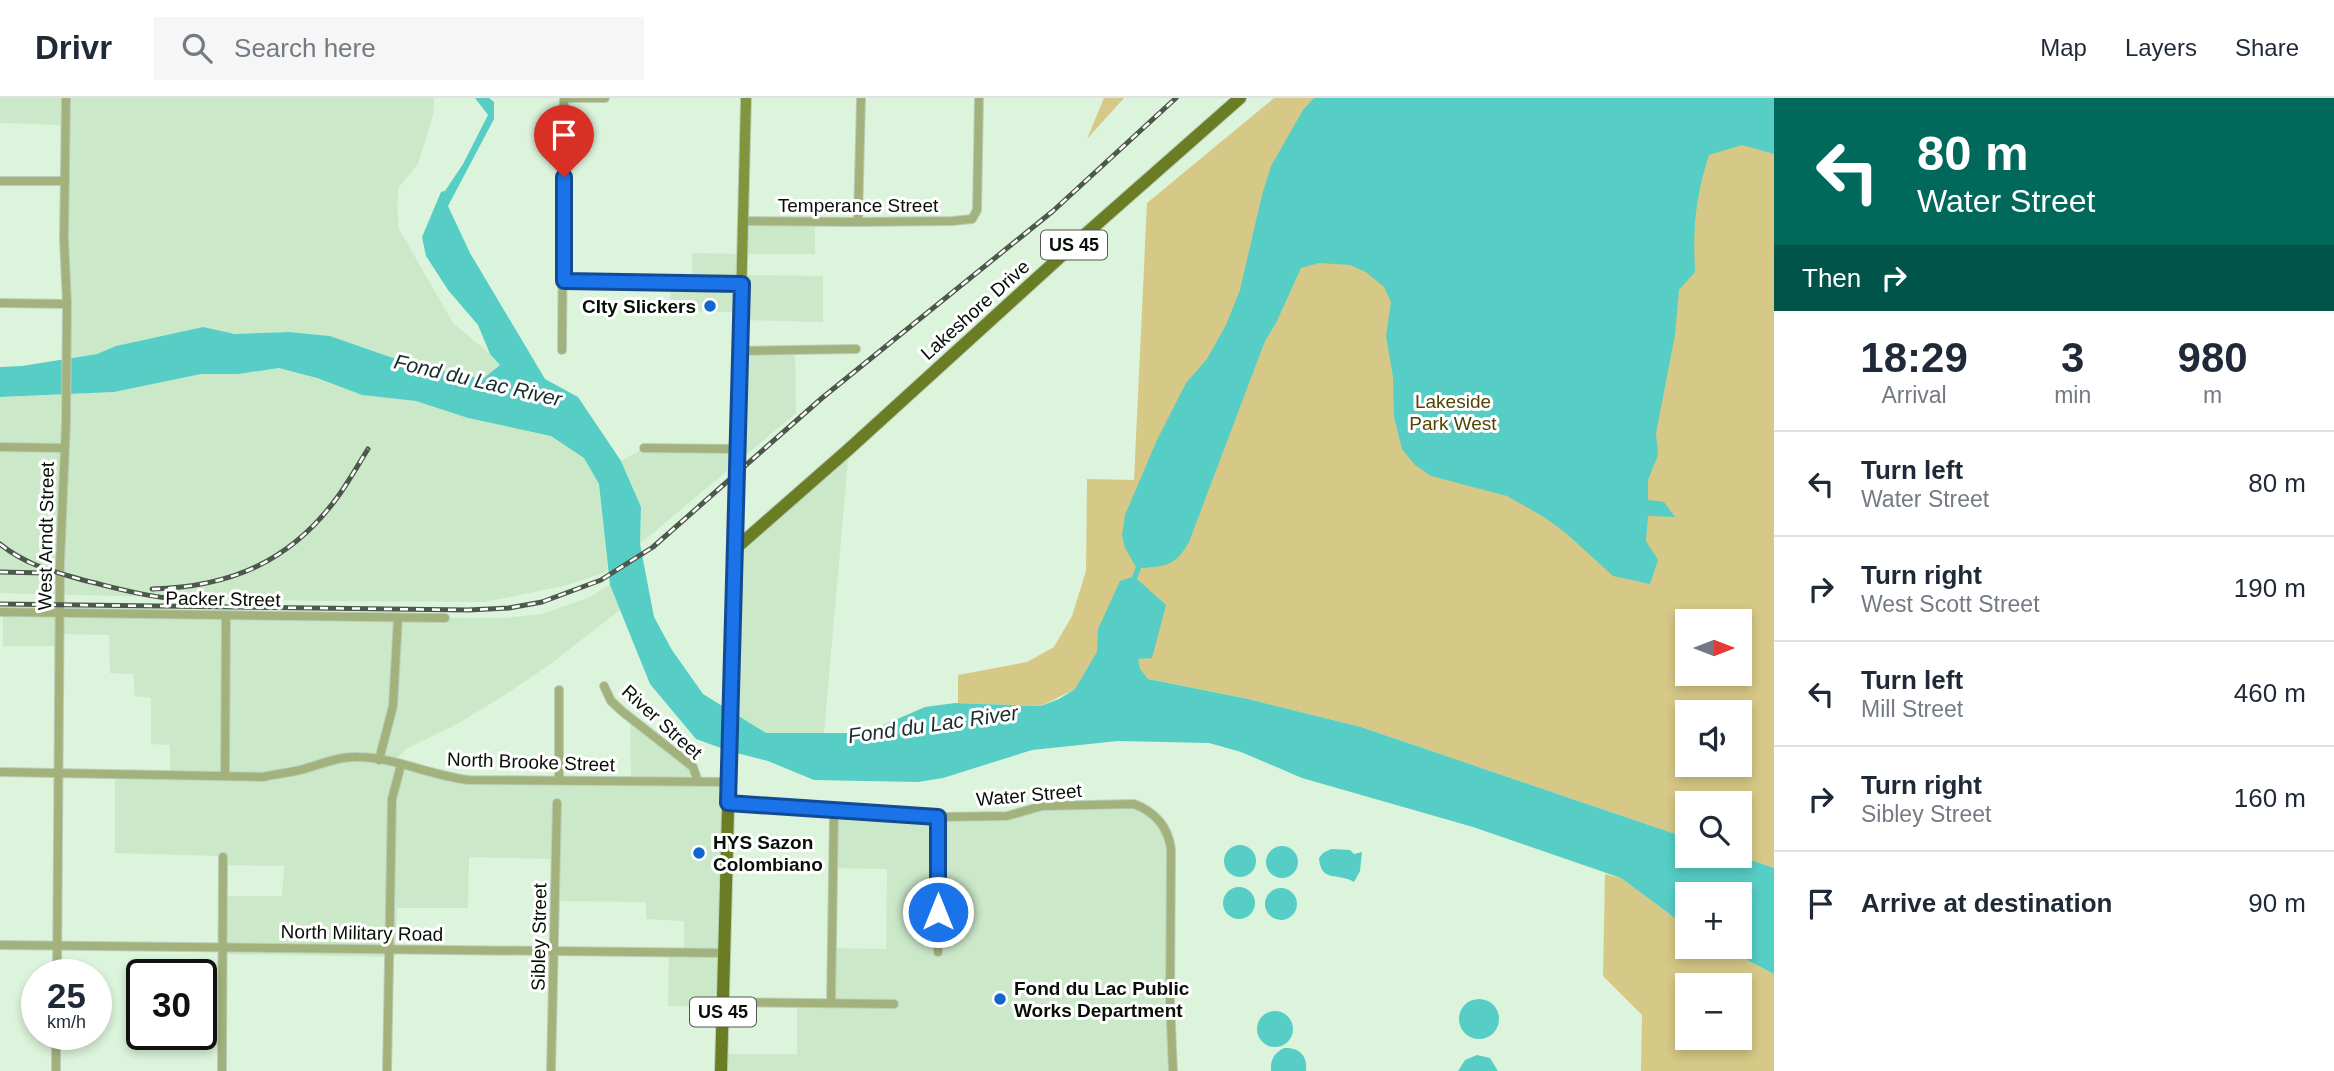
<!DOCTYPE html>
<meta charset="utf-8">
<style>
:root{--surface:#fff;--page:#f6f6f7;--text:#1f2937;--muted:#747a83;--line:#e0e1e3}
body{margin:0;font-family:Helvetica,sans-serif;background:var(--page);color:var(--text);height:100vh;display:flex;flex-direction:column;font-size:26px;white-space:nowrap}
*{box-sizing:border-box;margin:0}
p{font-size:23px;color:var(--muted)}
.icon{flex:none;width:38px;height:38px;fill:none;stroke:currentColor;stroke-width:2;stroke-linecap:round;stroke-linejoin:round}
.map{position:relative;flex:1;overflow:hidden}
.panel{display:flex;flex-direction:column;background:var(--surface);width:560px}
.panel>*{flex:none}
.banner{background:#00695c;color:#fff;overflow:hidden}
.needle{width:46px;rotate:90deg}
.fabs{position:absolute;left:1675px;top:511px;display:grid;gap:14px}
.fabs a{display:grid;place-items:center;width:77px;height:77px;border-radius:0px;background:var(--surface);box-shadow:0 4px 10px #0003;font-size:35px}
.speed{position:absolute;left:21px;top:861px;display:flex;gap:14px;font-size:35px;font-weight:700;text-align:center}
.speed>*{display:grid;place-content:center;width:91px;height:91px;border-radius:50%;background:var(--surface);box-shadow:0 4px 10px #0003;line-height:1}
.speed small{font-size:18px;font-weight:400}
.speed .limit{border:4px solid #111;border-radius:10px;background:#fff;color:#111}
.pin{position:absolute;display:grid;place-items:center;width:60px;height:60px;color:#fff;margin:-72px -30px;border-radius:50% 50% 50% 0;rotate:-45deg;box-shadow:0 0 7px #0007}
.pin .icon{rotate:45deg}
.me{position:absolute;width:77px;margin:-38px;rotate:0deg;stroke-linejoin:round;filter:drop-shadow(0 0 5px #0008)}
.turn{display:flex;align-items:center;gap:24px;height:147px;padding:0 28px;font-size:32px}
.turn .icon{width:91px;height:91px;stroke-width:2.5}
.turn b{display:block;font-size:49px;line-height:60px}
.then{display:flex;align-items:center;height:66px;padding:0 28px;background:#0003;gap:14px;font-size:26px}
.eta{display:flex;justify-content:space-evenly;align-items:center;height:119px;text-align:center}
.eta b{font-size:42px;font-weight:800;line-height:49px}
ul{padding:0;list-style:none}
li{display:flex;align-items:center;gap:21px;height:105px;padding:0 28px;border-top:2px solid var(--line)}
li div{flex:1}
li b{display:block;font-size:26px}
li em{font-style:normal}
header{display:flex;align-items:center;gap:42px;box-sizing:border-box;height:98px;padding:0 35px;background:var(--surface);border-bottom:2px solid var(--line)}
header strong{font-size:33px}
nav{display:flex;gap:38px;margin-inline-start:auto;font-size:24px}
.search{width:490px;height:63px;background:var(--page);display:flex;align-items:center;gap:18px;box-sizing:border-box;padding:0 24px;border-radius:0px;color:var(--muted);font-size:26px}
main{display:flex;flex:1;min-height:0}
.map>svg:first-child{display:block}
.built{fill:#cbe8c9}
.green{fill:#d6c886;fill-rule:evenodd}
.water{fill:#56cec6}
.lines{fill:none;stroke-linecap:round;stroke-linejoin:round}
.minor-casing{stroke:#bacfb9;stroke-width:10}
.secondary-casing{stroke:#bacfb9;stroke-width:12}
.primary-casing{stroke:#bacfb9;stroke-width:14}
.minor{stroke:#a3b27c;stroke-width:8}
.secondary{stroke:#81953f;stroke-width:10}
.primary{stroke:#6a7d25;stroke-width:12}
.rail-casing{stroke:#4c584b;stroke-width:5}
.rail{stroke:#fff;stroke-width:2.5;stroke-dasharray:8;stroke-linecap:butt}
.route-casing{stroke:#114b97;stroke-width:18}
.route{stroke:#1a73e8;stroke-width:12}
.poi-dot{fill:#1067d0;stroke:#fff;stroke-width:2.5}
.labels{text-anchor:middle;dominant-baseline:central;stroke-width:6;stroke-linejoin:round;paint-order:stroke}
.shield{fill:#fff;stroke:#525751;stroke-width:2}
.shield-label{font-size:18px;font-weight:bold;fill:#080f07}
.street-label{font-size:19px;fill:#080f07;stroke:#fff}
.poi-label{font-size:19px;font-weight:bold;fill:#080f07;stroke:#fff;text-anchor:start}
.park-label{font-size:19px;fill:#524500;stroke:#fff}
.water-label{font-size:21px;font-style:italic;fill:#192f2d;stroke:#fff}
</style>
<header>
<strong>Drivr</strong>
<div class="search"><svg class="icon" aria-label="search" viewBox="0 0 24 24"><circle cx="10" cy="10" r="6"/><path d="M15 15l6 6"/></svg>Search here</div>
<nav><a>Map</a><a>Layers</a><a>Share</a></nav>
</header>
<main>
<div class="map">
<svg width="1774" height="973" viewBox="0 0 1774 973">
<rect width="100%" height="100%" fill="#dcf4db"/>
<g class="built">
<path d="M0 0H434L433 18 418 66 399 89 397 108 399 131 453 225 490 256 500 267 484 280 466 278 390 259 330 238 289 234 235 236 203 229 116 248 97 256 66 260 65 27 0 25Z"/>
<path d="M742 123H815V156H742V177L823 178V224L741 222 740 214 670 213 671 184H692V155L742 156Z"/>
<path d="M795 252 796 315 640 446 641 409 621 363 644 350 738 351 740 253Z"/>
<path d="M279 270 317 280 362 297 416 303 468 320 551 338 584 360 599 386 608 473 568 487 485 504 311 503 0 495V299L114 294 201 276H238Z"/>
<path d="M849 351 824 635H766L730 614 735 451Z"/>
<path d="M610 487 620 512 549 567 506 596 459 625 406 651 393 665 454 680 631 682 630 620 693 669 698 684H729L723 909 668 908 669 855 684 854V823L646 821V804L556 803V761L469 759 468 810H397L395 859 218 856 220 798H282L284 768 220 767 219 758 115 755V676L170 677V647L151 646V600L135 598 133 576 110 575 109 537 60 536 59 548H3V518L504 520 541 516 588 500Z"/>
<path d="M1134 706 1144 710 1170 742 1173 973H721L722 956H797V905L831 904 832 850 886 851 887 771 834 770V713L938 719Z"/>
</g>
<g class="green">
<path d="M1104 0H1124L1087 41Z"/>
<path d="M1274 0H1774V770L1739 758 1740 705H1687V740L1361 629 1248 601 1148 581 1075 591 1041 608 958 605V577L1027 564 1054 549 1072 518 1086 473 1087 381 1134 382 1147 105ZM1687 523H1740V576H1687ZM1687 614H1740V667H1687Z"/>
<path d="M1605 776 1621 780 1687 829V849H1722L1774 876V973H1641L1642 917 1603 878ZM1687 887H1740V940H1687Z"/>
</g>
<g class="water">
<path d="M475 0H489L494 4V21L448 108 470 155 545 281 578 299 621 363 641 409 640 446 654 519 672 552 703 596 766 635H865L925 609 955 605 1041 608 1059 601 1075 591 1097 554 1098 531 1120 483 1132 479 1136 469 1125 450 1122 437 1125 417 1157 342 1186 285 1207 261 1226 227 1240 192 1262 97 1271 68 1303 12 1314 0H1774V56L1742 47 1709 57C1695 101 1693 129 1695 174L1679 192 1675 237 1656 335 1658 357 1648 382V402L1664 404 1675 419 1648 418 1646 443 1658 462 1650 486 1613 478 1567 436 1544 419 1507 398 1431 378 1415 367 1402 351 1394 319 1393 279 1386 238 1391 204 1384 189 1366 174 1350 167 1319 165 1301 170 1276 225 1265 243 1189 444C1175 468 1167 468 1141 470L1137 481 1166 507 1152 560 1138 561 1140 571 1148 581 1248 601 1361 629 1687 740V758H1739L1774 770V876L1722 849H1740V796H1687V829L1621 780 1473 729 1302 680 1241 654 1209 645 1118 643 1032 652 943 680 918 684 814 682 768 663 729 653 696 641 650 586 610 487 599 386 584 360 551 338 468 320 416 303 362 297 317 280 279 270 238 276H201L114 294 0 299V269L22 268 97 256 116 248 203 229 235 236 289 234 330 238 390 259 466 278 484 280 500 267 490 256 478 227 448 192 426 158 422 139 441 94 445 93 463 66 488 17Z"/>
<circle cx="1240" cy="763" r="16"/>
<circle cx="1282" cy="764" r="16"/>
<path d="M1331 751 1350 752 1354 756 1362 754 1360 773 1354 784C1337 774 1321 785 1319 760L1323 755Z"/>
<circle cx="1239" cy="805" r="16"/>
<circle cx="1281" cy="806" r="16"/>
<circle cx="1479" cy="921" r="20"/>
<circle cx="1275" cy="931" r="18"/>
<path d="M1284 950C1299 949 1308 958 1306 973H1271C1270 962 1274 955 1284 950Z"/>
<path d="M1477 957 1490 960 1498 973H1458L1465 962Z"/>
</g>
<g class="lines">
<defs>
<g id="minor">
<path d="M564 0H605"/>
<path d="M0 83H65"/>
<path d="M742 123 858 124 952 123 972 121 977 112 979 0"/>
<path d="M858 124 861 0"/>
<path d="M564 183 742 186"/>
<path d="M0 205 67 206"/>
<path d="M562 252 564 0"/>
<path d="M740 253 856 251"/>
<path d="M0 349 64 350"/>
<path d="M644 350 739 351"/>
<path d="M0 514 445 520"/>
<path d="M604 588 611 603 623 614 693 669 698 684"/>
<path d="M559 592V682"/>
<path d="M379 662 393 608 398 520"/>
<path d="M0 674 263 679C275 676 288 675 300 672 320 667 338 658 358 659 394 659 431 678 469 682L729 684"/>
<path d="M225 678 226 517"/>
<path d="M728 705 938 719 1007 718 1042 708 1134 706C1155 714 1168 729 1171 751L1170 904 1173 973"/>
<path d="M0 847 723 855"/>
<path d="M938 854V719"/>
<path d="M57 877 60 465 66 325 67 206 64 141 66 0"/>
<path d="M723 904 894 906"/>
<path d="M831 905 834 713"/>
<path d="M56 973V936"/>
<path d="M222 973 223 759"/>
<path d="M387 973 392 701 401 667"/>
<path d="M551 973 557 705"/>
</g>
<path id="secondary" d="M735 451 746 0"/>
<path id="primary" d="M721 973 735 451 849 351 1080 141 1240 0"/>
</defs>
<use href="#minor" class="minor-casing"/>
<use href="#secondary" class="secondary-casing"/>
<use href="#primary" class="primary-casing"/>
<use href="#minor" class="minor"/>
<use href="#secondary" class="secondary"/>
<use href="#primary" class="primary"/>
<defs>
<g id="rail">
<path d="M0 446C26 467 52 473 83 482 112 489 138 497 168 500"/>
<path d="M0 474 45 475"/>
<path d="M152 491C231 489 292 463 339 397 349 383 358 367 368 351"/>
<path d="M0 506 468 512 509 510 542 504 601 482 653 449 822 300 1053 113 1176 0"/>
</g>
</defs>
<use href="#rail" class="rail-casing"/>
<use href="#rail" class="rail"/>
</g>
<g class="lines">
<defs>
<path id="route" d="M564 79V183L742 186 728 705 938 719V814"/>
</defs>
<use href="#route" class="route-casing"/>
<use href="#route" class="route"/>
</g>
<g class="poi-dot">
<circle cx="710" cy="208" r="7"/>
<circle cx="699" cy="755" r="7"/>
<circle cx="1000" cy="901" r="7"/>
</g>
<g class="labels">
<g class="shield">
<rect x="1041" y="132.5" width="66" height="29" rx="5"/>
<rect x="690" y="899.5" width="66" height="29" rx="5"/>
</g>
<g class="shield-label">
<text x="1074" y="147">US 45</text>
<text x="723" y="914">US 45</text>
</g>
<g class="street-label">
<text x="858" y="107">Temperance Street</text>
<text transform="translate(975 212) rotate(-42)">Lakeshore Drive</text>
<text transform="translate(46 438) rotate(-89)">West Arndt Street</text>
<text transform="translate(223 501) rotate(1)">Packer Street</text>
<text transform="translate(662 624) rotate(42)">River Street</text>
<text transform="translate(531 664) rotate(2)">North Brooke Street</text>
<text transform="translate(1029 697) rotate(-5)">Water Street</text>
<text transform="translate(362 835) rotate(1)">North Military Road</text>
<text transform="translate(539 839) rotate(-89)">Sibley Street</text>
</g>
<g class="poi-label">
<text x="696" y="208" text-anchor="end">CIty Slickers</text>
<text x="713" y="744">HYS Sazon<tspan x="713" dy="22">Colombiano</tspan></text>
<text x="1014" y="890">Fond du Lac Public<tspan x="1014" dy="22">Works Department</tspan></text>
</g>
<g class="park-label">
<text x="1453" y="303">Lakeside<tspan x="1453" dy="22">Park West</tspan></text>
</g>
<g class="water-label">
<text transform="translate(478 282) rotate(13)">Fond du Lac River</text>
<text transform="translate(933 626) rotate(-8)">Fond du Lac River</text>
</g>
</g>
</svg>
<div class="fabs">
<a><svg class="needle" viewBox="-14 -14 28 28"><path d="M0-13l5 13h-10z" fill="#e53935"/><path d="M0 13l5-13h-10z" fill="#747a83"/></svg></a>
<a><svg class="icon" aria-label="sound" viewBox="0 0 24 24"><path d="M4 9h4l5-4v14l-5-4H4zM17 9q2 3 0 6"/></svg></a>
<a><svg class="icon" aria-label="search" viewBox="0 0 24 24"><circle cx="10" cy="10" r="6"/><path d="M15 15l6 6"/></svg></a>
<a>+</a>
<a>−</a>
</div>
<div class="speed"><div>25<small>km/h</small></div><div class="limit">30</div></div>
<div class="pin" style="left:564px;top:79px;background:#d93025"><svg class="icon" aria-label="arrive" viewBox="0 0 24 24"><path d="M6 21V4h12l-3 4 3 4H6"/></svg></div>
<svg class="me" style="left:938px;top:814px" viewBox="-20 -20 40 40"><circle r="17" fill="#1a73e8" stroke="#fff" stroke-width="3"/><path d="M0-11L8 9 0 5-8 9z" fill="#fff"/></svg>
</div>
<section class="panel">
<div class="banner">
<div class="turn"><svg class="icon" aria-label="left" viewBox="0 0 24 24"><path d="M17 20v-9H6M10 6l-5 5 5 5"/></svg><div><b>80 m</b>Water Street</div></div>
<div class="then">Then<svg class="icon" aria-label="right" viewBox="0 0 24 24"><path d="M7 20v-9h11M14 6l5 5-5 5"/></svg></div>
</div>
<div class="eta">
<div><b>18:29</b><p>Arrival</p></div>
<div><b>3</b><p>min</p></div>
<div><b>980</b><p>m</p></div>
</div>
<ul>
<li><svg class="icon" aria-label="left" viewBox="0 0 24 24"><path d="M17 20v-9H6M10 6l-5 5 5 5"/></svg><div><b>Turn left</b><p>Water Street</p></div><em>80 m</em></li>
<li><svg class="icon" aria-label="right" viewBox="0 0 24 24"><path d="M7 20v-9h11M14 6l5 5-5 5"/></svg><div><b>Turn right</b><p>West Scott Street</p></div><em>190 m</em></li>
<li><svg class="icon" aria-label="left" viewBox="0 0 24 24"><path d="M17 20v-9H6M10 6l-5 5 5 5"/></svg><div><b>Turn left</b><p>Mill Street</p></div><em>460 m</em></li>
<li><svg class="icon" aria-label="right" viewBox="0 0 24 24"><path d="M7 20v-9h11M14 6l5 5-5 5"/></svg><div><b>Turn right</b><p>Sibley Street</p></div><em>160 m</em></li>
<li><svg class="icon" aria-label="arrive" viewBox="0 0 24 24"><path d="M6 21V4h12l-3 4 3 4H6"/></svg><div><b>Arrive at destination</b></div><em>90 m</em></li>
</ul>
</section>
</main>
